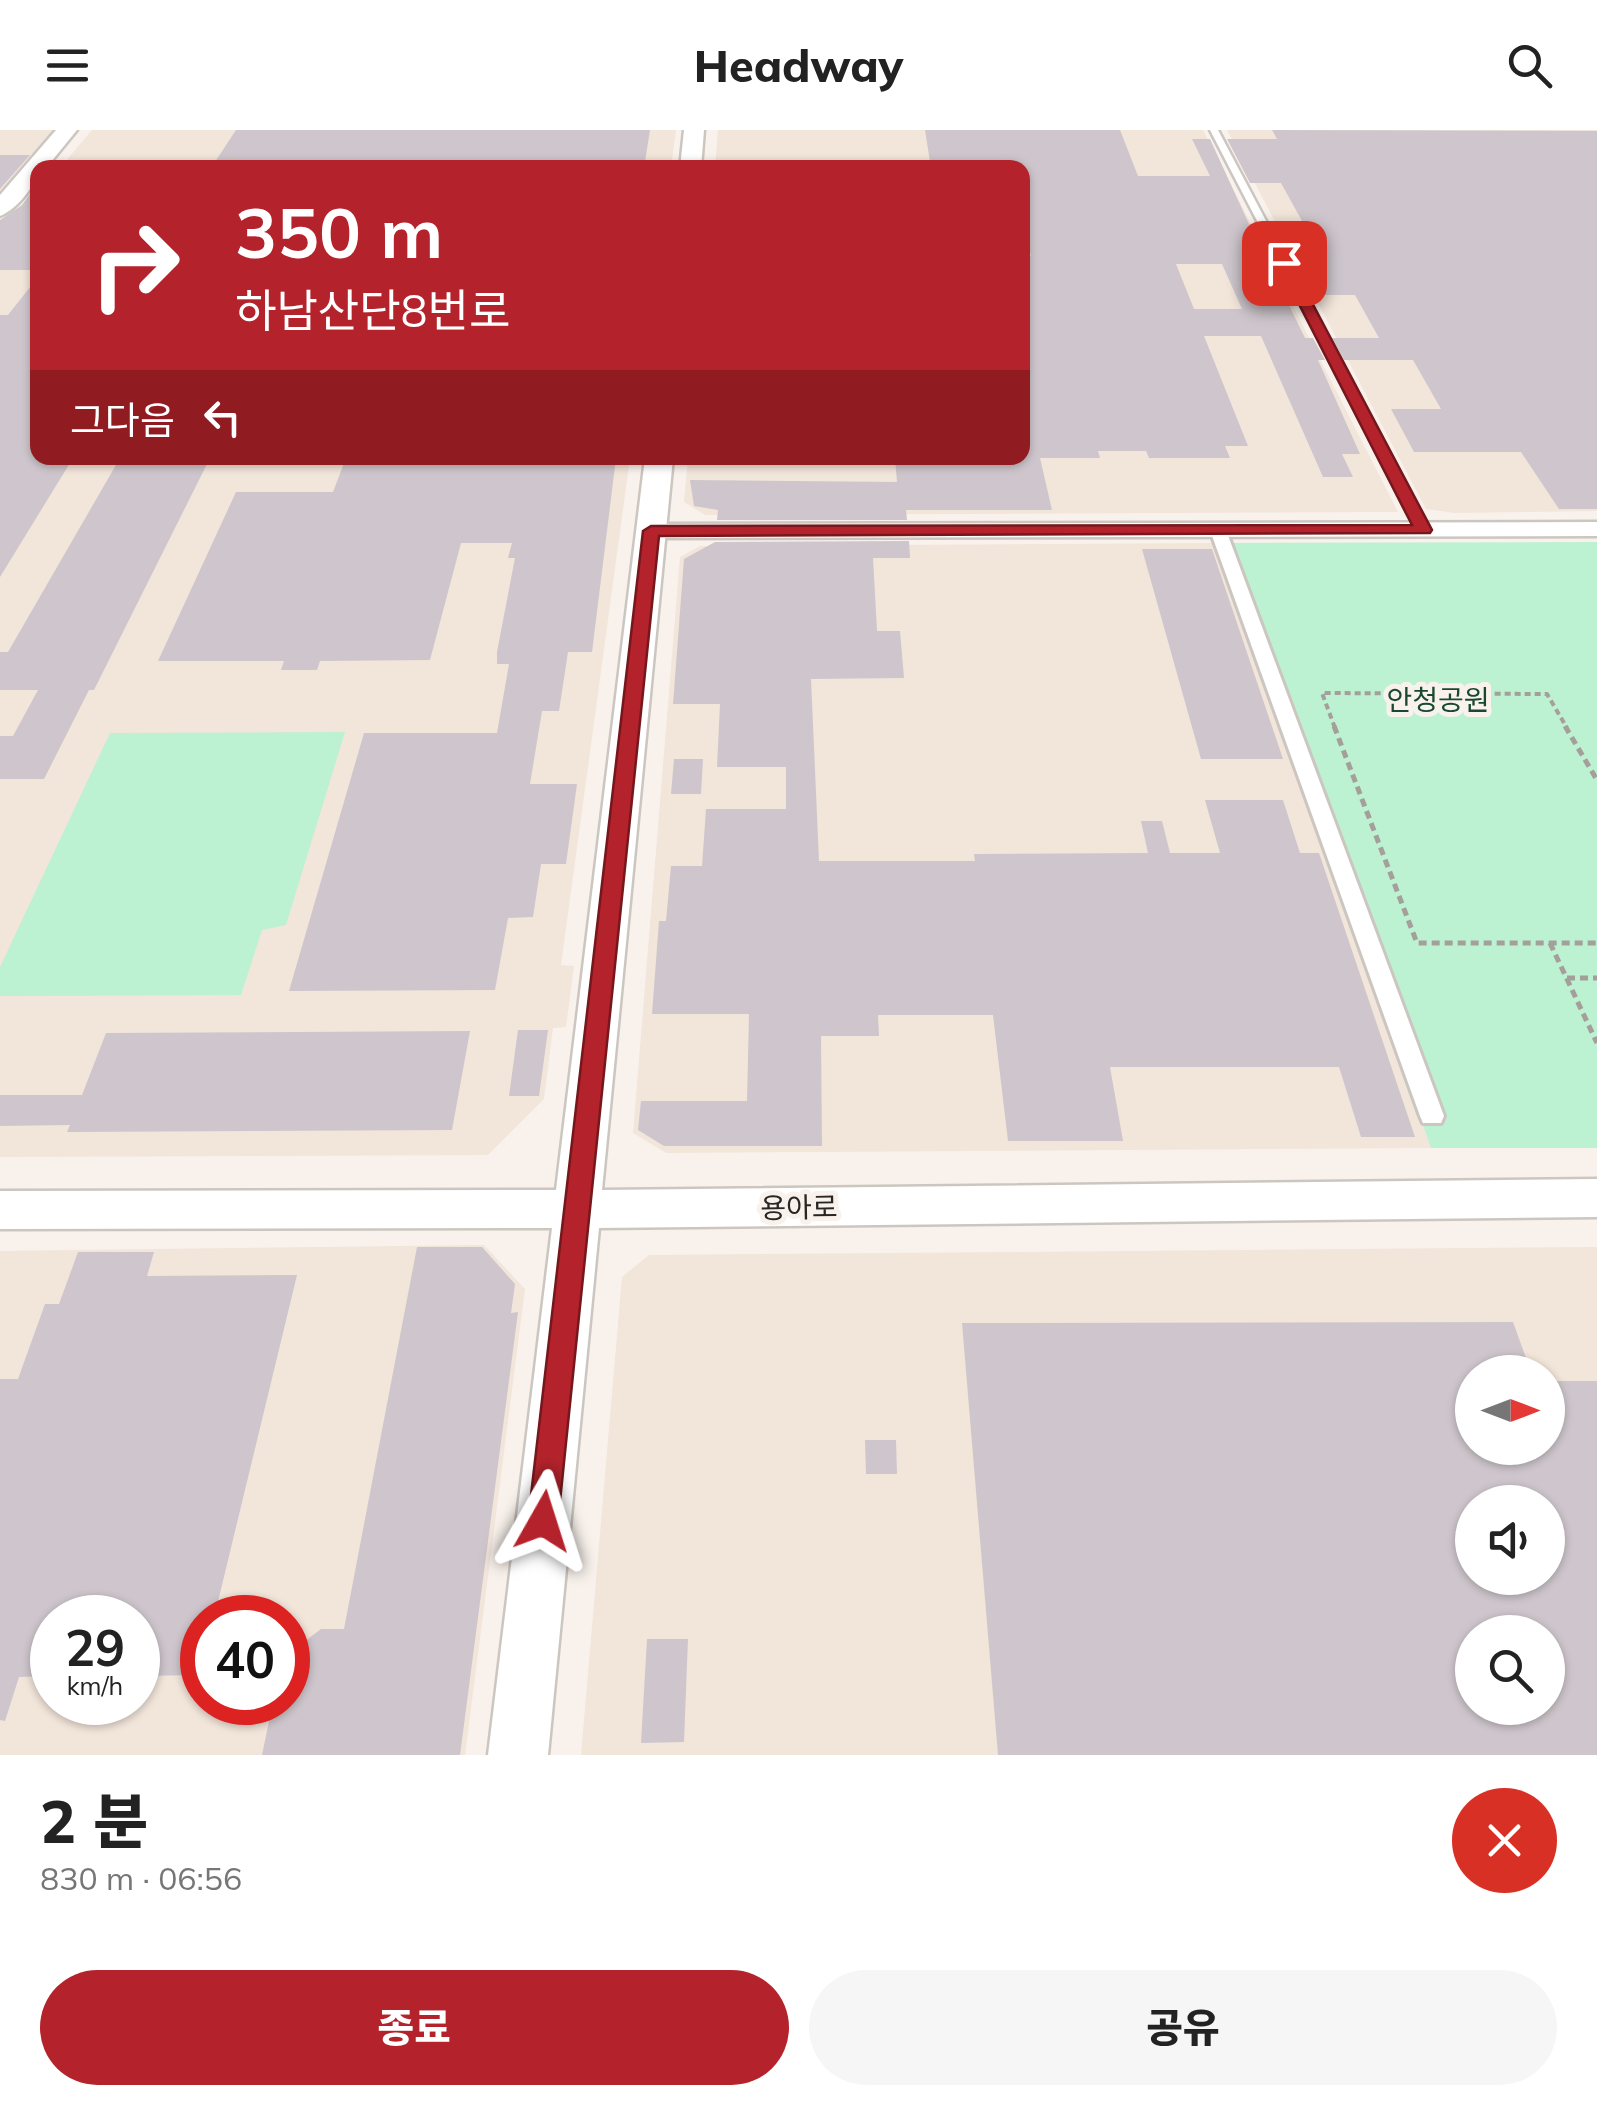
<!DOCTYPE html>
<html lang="ko">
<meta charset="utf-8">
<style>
:root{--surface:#fff;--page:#f6f6f6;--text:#222;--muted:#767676;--accent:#b4232b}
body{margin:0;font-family:Mulish,"Noto Sans KR",sans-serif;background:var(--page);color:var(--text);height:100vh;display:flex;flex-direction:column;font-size:38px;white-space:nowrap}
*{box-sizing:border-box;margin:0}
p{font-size:32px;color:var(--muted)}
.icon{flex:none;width:55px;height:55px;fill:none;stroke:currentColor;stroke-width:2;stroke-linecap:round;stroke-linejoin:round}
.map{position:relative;height:1625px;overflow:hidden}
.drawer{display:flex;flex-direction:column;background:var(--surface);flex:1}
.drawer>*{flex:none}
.guide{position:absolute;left:30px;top:30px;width:1000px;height:305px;border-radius:20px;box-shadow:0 2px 8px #0004;background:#b4232b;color:#fff;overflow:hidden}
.needle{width:65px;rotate:90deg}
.tools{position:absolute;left:1455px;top:1225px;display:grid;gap:20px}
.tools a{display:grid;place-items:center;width:110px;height:110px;border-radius:50%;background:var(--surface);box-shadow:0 2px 8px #0004;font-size:50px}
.speed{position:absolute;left:30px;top:1465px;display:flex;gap:20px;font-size:50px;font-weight:700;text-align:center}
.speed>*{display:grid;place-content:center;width:130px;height:130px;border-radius:50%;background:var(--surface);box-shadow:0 2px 8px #0004;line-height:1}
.speed small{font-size:25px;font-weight:400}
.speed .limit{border:15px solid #d22;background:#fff;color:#111}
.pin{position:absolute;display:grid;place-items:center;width:85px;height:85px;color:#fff;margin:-42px;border-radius:20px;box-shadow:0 5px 15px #0006}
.me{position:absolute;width:110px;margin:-55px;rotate:6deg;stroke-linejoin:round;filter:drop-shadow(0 0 8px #0008)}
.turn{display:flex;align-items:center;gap:35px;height:210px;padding:0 40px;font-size:45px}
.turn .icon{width:130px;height:130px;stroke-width:2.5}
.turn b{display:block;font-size:70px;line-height:85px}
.then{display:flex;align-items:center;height:95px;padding:0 40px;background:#0003;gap:20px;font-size:38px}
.round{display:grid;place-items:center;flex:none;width:105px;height:105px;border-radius:52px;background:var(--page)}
.overview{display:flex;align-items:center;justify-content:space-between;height:170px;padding:0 40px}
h1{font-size:60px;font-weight:800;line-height:75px}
.button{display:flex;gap:20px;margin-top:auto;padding:20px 40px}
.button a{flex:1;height:115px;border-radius:60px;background:var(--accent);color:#fff;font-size:40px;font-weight:800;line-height:115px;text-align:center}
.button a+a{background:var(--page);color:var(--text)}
header{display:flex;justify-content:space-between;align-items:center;height:130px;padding:0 40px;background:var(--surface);font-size:45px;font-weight:800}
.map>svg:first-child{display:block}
.built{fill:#f2e5da;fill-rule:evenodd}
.green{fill:#bcf1d2}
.building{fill:#cec6cc;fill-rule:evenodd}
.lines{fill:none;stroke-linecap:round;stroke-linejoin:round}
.service-casing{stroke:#ccc6c0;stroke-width:5}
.pedestrian-casing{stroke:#ccc6c0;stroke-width:6}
.minor-casing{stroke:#ccc6c0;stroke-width:5}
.tertiary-casing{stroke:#ccc6c0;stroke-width:5}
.path-far1{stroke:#a49f9a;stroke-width:4;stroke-dasharray:6 4;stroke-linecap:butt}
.path{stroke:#a49f9a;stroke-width:5;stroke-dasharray:8 5;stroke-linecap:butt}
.service{fill:#fff;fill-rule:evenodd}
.pedestrian{fill:#fff;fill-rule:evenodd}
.minor{fill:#fff;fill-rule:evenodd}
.tertiary{fill:#fff;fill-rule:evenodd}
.route{fill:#b4232b;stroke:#75171c;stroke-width:2.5}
.labels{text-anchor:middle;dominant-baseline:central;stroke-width:10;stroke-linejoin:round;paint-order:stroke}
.park-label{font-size:28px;fill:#174831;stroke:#f9f2ec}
.street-label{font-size:28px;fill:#282523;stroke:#f9f2ec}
</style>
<header><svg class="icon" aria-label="menu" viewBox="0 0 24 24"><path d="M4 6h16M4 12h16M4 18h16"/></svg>Headway<svg class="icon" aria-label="search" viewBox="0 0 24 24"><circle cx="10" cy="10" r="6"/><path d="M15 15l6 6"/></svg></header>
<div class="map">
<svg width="1597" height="1625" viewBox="0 0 1597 1625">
<rect width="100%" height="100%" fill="#f9f2ec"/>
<g class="built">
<path d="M0 0H53L0 61Z"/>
<path d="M92 0H676L671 37 60 38Z"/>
<path d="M718 0H1203L1398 382 705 385 684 372 688 328H1022V38L715 37Z"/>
<path d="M1227 0H1597V381L1455 383 1426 379Z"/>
<path d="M37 64 38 328H630L561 835 574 836 566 897 553 898 544 969 488 1025 0 1027V107Z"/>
<path d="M1216 413 1431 1018 666 1023 633 1003 680 427 700 416Z"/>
<path d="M484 1115 525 1159 465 1625H0V1121ZM52 1488H138V1572H52ZM202 1488H288V1572H202Z"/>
<path d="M1597 1117V1625H581L622 1147 649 1125ZM1472 1242H1548V1318H1472ZM1472 1372H1548V1448H1472ZM1472 1502H1548V1578H1472Z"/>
</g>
<g class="green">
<path d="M1597 412V1018H1431L1216 413Z"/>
<path d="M345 602 286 795 262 800 241 865 0 866V837L110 603Z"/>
</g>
<g class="building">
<path d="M236 0H650L644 38H211Z"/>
<path d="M925 0H1120L1138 46H1210L1192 9H1210L1265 129H1273L1291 165H1284L1305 208H1313L1325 230H1318L1360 324H1342L1353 347H1323L1261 206H1204L1248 316H1225L1230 328H1149L1146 321H1098L1100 328H1040L1052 380H906L907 390H717L718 380 694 376 690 350 897 352 895 328H1022V126H1031L1022 91V38H931ZM1176 134H1222L1242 179H1194Z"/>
<path d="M1272 0 1597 1V379H1559L1521 322H1414L1391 279H1441L1413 230H1344L1332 208H1379L1355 165H1310L1290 129H1320L1315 120H1318L1281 53H1250L1227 9H1277Z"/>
<path d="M0 25H30L0 59Z"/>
<path d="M38 53V140H0V90L22 75Z"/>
<path d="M38 147V328H73L0 447V185H8Z"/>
<path d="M120 328H210L94 560H89L44 649H0V606H13L38 560H0V522H8Z"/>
<path d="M346 328H616L592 522H568L559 581H542L530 654H577L566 734H541L533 787 508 788 495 860 289 861 364 603H497L509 534H497V522L515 428H508L512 413H461L430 530 320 531 317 540H281L284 531H158L236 362H333Z"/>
<path d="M909 411 910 428H873L877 501H900L904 548 811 549 819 731H975L974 724 1148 723 1141 691H1162L1170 723H1220L1205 670H1283L1300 723H1319L1415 1007H1361L1339 937H1110L1123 1011H1008L993 885H878L879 906H821L822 1016H664L638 1000 641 971H747L749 884H652L659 791H666L671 736H702L706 679H786V637H717L720 574H673L684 429 715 412Z"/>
<path d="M1142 419H1212L1283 629H1201Z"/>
<path d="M674 629H703L701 664H671Z"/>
<path d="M518 900H548L539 966H509Z"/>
<path d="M470 901 452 1000 67 1002 70 995 0 996V965H82L106 903Z"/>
<path d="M417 1117H482L515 1154 511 1183 518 1182 460 1625H262L273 1572H288V1524L321 1499H344Z"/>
<path d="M78 1122H154L147 1146 297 1145 214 1488H202L200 1545 138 1546V1488H52V1546L19 1547 5 1591 0 1590V1249H18L45 1174H59Z"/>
<path d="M1513 1192 1531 1242H1472V1318H1548V1251H1597V1625H998L962 1193ZM1472 1372H1548V1448H1472ZM1472 1502H1548V1578H1472Z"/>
<path d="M865 1310H896L897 1344H866Z"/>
<path d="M647 1509H688L684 1612 641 1613Z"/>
</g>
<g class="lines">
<defs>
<path id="service" d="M1210 0H1218L1429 400 1427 402 1423 403 1417 400Z"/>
<path id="pedestrian" d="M1218 395 1226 400 1444 986 1441 993H1423L1420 986 1210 400Z"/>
<path id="minor" d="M1597 392V406L651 408 640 401 651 394Z"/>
<g id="tertiary">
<path d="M56 0H77L46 38H38C38 54 16 80 0 86V65Z"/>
<path d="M684 0H704L701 38H680Z"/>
<path d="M645 328H673L602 1060 1597 1049V1087L599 1098 548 1625H488L552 1098 0 1099V1061L556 1060Z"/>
</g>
</defs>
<use href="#service" class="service-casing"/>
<use href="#pedestrian" class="pedestrian-casing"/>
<use href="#minor" class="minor-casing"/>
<use href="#tertiary" class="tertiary-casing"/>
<path class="path-far1" d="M1335 598 1322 563 1547 564 1567 598"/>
<g class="path">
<path d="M1334 596 1417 813H1597"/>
<path d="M1565 596 1597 650"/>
<path d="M1550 813 1597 913"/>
<path d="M1567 848H1597"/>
</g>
<use href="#service" class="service"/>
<use href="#pedestrian" class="pedestrian"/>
<use href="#minor" class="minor"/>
<use href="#tertiary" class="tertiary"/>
</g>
<path class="route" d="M1284 129 1291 133 1432 400 1430 403 659 406 558 1391 554 1401 543 1405 532 1401 528 1391 643 401 651 396 1412 395 1278 133Z"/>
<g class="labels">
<g class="park-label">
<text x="1438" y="569">안청공원</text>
</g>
<g class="street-label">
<text transform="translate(799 1077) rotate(-1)">용아로</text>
</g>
</g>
</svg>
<div class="tools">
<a><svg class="needle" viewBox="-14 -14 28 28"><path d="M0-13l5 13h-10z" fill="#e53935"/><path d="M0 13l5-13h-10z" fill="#767676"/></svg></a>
<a><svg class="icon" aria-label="sound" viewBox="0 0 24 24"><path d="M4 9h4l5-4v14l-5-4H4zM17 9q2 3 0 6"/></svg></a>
<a><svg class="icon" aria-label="search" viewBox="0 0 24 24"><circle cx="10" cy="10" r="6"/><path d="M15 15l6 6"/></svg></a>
</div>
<div class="speed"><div>29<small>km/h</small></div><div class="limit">40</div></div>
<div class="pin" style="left:1284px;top:133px;background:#d93025"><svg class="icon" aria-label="arrive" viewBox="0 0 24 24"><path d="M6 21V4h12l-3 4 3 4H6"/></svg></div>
<svg class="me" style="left:543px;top:1391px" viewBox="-20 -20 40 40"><path d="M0-17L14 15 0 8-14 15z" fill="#b4232b" stroke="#fff" stroke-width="4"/></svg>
<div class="guide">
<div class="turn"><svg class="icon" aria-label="right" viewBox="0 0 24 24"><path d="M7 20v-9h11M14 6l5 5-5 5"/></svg><div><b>350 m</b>하남산단8번로</div></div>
<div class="then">그다음<svg class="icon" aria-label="left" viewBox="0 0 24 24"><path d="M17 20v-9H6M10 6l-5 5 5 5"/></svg></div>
</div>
</div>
<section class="drawer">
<div class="overview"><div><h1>2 분</h1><p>830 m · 06:56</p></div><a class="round" style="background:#d93025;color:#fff"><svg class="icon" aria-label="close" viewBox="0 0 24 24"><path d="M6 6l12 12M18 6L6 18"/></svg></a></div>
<div class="button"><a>종료</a><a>공유</a></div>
</section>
